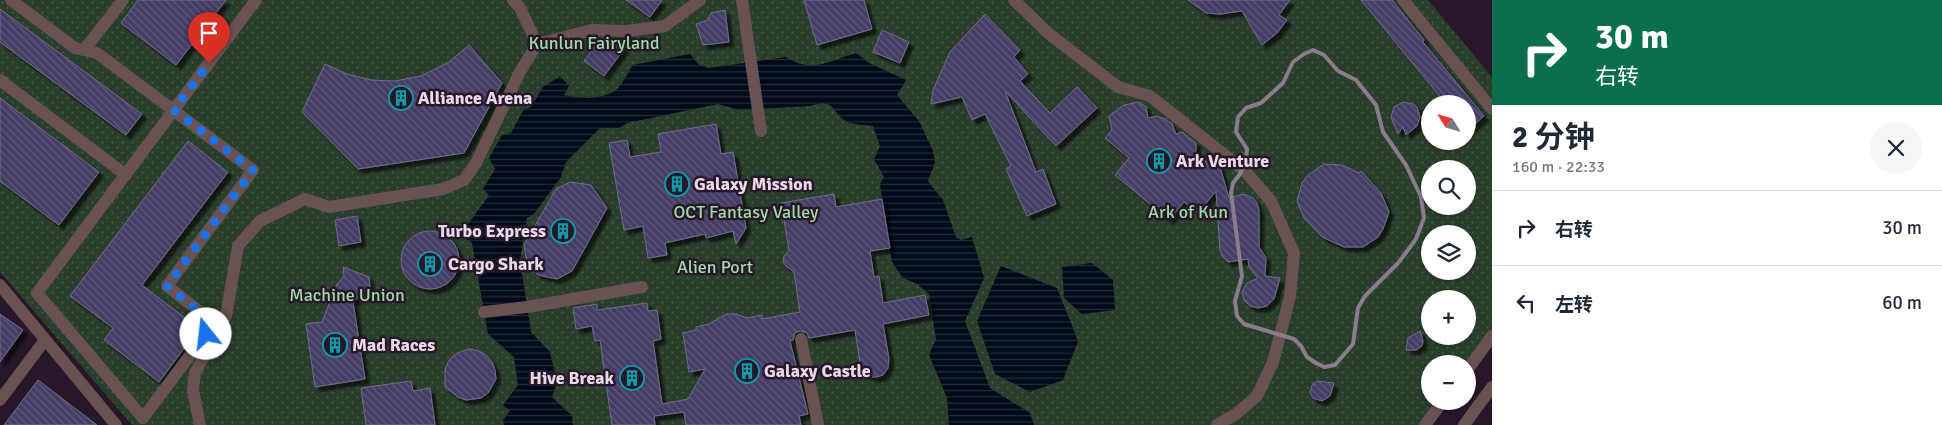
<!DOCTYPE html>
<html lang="zh">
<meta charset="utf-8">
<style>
:root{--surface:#fff;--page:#f6f6f7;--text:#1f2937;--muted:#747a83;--line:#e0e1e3}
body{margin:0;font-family:Signika,"Noto Sans SC",sans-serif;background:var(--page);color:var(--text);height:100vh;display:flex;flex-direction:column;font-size:19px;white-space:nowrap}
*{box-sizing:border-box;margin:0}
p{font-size:16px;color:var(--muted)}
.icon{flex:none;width:28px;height:28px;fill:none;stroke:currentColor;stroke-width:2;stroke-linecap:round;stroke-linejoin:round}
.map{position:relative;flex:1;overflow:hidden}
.sheet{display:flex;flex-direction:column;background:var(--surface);width:450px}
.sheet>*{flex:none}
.top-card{background:#0b6e4f;color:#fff;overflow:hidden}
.needle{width:32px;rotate:307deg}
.tools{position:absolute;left:1421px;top:95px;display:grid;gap:10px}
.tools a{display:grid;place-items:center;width:55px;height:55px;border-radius:50%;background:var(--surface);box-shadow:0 1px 4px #0004;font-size:25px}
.pin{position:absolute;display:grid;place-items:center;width:42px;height:42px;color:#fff;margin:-51px -21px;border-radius:50% 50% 50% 0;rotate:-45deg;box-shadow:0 0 5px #0007}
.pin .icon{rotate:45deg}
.me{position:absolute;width:55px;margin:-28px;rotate:344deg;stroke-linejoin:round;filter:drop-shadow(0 0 4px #0008)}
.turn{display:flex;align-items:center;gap:18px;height:105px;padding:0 20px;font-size:22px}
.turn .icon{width:65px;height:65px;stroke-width:2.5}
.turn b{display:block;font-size:35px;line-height:42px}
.round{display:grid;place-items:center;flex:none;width:52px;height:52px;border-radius:26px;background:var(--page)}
.overview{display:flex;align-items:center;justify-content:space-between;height:85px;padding:0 20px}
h1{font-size:30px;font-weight:700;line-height:38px}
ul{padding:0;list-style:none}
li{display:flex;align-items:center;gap:15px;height:75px;padding:0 20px;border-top:1px solid var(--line)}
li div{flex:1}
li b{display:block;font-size:19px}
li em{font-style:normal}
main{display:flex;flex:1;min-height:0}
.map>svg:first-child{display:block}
.park{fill:url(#park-dots);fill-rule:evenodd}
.water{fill:url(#water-rules)}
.building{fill:url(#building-back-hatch);stroke:#706d89;filter:url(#shadow)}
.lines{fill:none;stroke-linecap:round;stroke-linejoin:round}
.minor{stroke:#6a5253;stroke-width:12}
.rail{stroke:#8a7c8b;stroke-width:4}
.route{stroke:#1a73e8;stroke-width:9;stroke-dasharray:0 16.2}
.labels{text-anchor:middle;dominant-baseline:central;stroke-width:5;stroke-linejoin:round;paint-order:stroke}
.park-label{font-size:18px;fill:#9ddba4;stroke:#271729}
.poi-label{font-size:18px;font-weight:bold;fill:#e6dae7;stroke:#271729;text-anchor:start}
</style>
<main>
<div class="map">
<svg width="1492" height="425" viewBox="0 0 1492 425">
<defs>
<pattern id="park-dots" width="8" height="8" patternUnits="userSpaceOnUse" patternTransform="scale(1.25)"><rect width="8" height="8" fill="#293e2b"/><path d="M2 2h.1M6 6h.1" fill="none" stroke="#48594a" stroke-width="1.8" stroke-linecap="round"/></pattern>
<pattern id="water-rules" width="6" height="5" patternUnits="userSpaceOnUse" patternTransform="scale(1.25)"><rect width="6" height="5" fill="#000a19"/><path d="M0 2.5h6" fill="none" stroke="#252d3a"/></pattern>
<pattern id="building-back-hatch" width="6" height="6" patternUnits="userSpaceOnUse" patternTransform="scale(1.25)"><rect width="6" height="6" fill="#443d66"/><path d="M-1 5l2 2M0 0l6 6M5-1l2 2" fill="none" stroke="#5f587c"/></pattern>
<filter id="shadow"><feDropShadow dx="4.5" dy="4.5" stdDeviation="1" flood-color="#0009"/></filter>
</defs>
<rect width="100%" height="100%" fill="#271729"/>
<path class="park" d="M0 0H1428L1492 77V344L1468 376V364H1430V401H1449L1431 425H132L0 272ZM1430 104H1468V141H1430ZM1430 169H1468V206H1430ZM1430 234H1468V271H1430ZM1430 299H1468V336H1430Z"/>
<g class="water">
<path d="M856 53 869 63 906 80 897 95 919 121 933 151 935 163 928 180 929 183 943 200 956 237 961 240 972 237 984 278 965 321 990 388 1030 413 1034 425H949L947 398 929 355 936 339 929 294 917 284 903 278 892 262 882 199 880 184 884 177 874 159 880 146 873 126C865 125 853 125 846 121 831 113 836 97 810 106L739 110 718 104 627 123 619 128H600L566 162 561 177 534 214 527 218 520 260 531 332 550 352 557 382 552 397 572 416 573 425H504L503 420 510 411 503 405 518 385 514 357 488 334 472 243 461 234 489 195 483 189 495 169 489 158 502 135 511 133 524 109 531 107 543 87 560 76 569 86 564 95C578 99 607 100 618 88 624 82 628 72 633 65L690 54 699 65 709 68 786 57C812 74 829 61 856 53Z"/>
<path d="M1092 263 1113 280 1115 310 1082 314 1064 298 1062 267Z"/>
<path d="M1001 266 1057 288 1078 341 1063 380 1030 392 995 374 977 321Z"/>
</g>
<g class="building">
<path d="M138 0H226L176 65 121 23Z"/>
<path d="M626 0H662L650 17Z"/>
<path d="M804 0H864L872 29 817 45Z"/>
<path d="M1188 0H1290L1279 15 1287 20 1277 33 1262 45 1242 11 1220 14 1206 13Z"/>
<path d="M1361 0H1392L1424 40 1423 42 1484 116 1468 130V104H1446Z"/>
<path d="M0 9 142 114 126 135 0 42Z"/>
<path d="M725 10 729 42 703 45 696 24 708 20 711 13Z"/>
<path d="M985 14 1020 50 1014 57 1028 74 1020 81 1050 113 1077 87 1097 108 1056 146 1005 91 1036 172 1043 169 1056 204 1027 216 1006 169 1011 166 985 114 972 120 962 97 931 104 933 90 950 52Z"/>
<path d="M882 30 909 42 900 63 873 52Z"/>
<path d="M601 38 611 39 624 49 604 76 584 61Z"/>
<path d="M469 45 502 83 464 153 358 169 302 112 325 64 347 74 371 80 395 81 421 76 449 62Z"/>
<path d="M0 98 99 172 59 225 0 181Z"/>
<path d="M1139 102 1146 107 1148 118 1157 116 1165 119 1172 124 1176 134 1182 132 1196 143V158L1206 161 1207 165 1214 169V165L1219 164 1229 198 1244 194 1253 198 1257 203 1259 210V247L1266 258 1265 276 1280 278 1274 299 1267 306 1258 308 1250 306 1244 300 1242 292 1247 283 1258 278 1249 267 1248 259 1228 262 1222 256 1220 250 1216 191 1198 213 1184 202 1169 220 1115 175 1129 158 1105 138 1112 130 1109 116 1124 105Z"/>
<path d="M1403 102 1413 104 1417 107 1420 117 1417 126 1406 135 1403 127 1398 134 1391 117 1394 107Z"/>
<path d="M716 124 721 154 733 152 746 228 736 244 733 231 706 238 705 234 665 243 667 255 648 258 643 226 624 230 609 143 627 140 630 157 661 152 658 134Z"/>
<path d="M188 141 228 172 142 285 197 327V331L159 382 104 340 113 328 70 296Z"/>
<path d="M1324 164 1342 165 1359 173 1361 171 1381 193 1389 212 1383 229 1378 237 1363 247H1344L1322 237 1304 218 1297 201 1302 183 1308 175Z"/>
<path d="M570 182 591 185 607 208 572 271 557 279 538 275 527 263 524 245 556 189Z"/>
<path d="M834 194 836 207 882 199 890 248 870 251 874 277 879 276 883 303 925 295 929 315 883 324 889 359 888 368 883 375 877 377H872L865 374 861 369 855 330 809 338 807 333 800 331 795 333 793 340 790 341 808 414 799 416 801 425H686L684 412 654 416 655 425H612L600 340 595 341 592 326 576 329 573 308 597 304V310L647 303 648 311 657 310 661 339 653 341 662 404 688 399 705 369 689 372 683 333 696 330V327L709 324 726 314H736L747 318 762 315V319L800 312 794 272 785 265 783 261 784 256 789 250 781 203Z"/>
<path d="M357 216 361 242 339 246 335 220Z"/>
<circle cx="430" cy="260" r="29"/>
<path d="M343 267 369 277 370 287 353 302 365 379 315 387 306 324 322 322 337 284 344 276Z"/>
<path d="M0 314 23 330 0 362Z"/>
<path d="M1420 331 1423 341 1422 346 1416 350H1406L1408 338Z"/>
<path d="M470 349 479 351 486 355 492 362 495 370 496 379 488 393 481 398 466 400 458 397 445 387V370L448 362 454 355 462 351Z"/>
<path d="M38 380 97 425H4Z"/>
<path d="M411 381 413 391 430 388 435 425H366L361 388Z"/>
<path d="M1317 381 1334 383 1330 396 1322 401 1313 398 1310 392 1312 385Z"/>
</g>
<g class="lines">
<g class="minor">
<path d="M11 0 75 48 97 53 253 170 167 286 203 314 206 334 143 418 37 293 256 0"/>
<path d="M513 0 520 8 537 44"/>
<path d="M742 0 761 131"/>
<path d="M1014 0 1048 33 1118 87 1150 96 1245 171 1271 201 1294 253 1290 297 1273 362 1257 396 1236 414 1217 425"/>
<path d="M1403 0 1492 109"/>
<path d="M84 50 123 0"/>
<path d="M0 80 126 175"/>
<path d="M0 285 116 425"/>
<path d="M484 312 527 307 642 287"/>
<path d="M801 339 818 425"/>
<path d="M1468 369 1492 336"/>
<path d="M0 400 45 340"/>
<path d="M200 425 193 390 195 373 226 316 238 246 260 221 305 199 329 207 443 189 464 180 476 163 520 72 537 44 592 30 627 31 665 26 700 0"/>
<path d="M1425 425 1443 401"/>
<path d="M1464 425 1492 387"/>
</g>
<path class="rail" d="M1313 50 1324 55 1338 71 1356 80 1376 105 1383 132 1406 165 1421 197 1424 218 1416 239 1399 262 1365 296 1358 308 1353 344 1335 365 1324 367 1316 363 1307 357 1301 346 1294 339 1244 324 1237 316 1235 301 1242 276 1231 193 1233 183 1240 174 1246 158 1247 149 1236 132 1238 117 1246 108 1261 103 1283 83 1293 62 1304 54Z"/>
</g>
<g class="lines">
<path class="route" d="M206 334 203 314 167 286 253 170 174 110 209 63"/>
</g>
<defs>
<symbol id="building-ring" viewBox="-11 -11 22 22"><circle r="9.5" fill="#271729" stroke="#0f9aa8" stroke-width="1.5"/><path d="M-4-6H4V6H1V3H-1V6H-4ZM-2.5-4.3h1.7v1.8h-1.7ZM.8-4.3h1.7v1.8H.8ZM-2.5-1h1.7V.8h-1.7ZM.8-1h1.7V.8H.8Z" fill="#0f9aa8"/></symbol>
</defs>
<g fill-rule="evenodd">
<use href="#building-ring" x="387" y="84" width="28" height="28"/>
<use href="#building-ring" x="1145" y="147" width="28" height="28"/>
<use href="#building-ring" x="663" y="170" width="28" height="28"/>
<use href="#building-ring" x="549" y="217" width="28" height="28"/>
<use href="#building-ring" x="416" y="250" width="28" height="28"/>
<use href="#building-ring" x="321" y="331" width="28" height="28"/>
<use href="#building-ring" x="733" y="357" width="28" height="28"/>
<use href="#building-ring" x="618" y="364" width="28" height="28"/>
</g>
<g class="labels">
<g class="park-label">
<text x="594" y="43">Kunlun Fairyland</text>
<text x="746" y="212">OCT Fantasy Valley</text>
<text x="1188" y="212">Ark of Kun</text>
<text x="715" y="267">Alien Port</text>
<text x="347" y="295">Machine Union</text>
</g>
<g class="poi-label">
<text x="418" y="98">Alliance Arena</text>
<text x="1176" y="161">Ark Venture</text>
<text x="694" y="184">Galaxy Mission</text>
<text x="546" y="231" text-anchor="end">Turbo Express</text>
<text x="448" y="264">Cargo Shark</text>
<text x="352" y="345">Mad Races</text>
<text x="764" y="371">Galaxy Castle</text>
<text x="614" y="378" text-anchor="end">Hive Break</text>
</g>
</g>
</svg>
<div class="tools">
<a><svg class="needle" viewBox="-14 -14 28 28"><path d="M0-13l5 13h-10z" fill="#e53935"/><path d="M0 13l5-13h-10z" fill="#747a83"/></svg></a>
<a><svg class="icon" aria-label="search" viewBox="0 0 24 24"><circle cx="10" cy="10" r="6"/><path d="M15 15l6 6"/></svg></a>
<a><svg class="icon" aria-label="layers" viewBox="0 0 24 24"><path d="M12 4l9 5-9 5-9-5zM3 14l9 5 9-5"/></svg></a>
<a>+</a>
<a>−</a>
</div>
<div class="pin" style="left:209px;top:63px;background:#d93025"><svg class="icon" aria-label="arrive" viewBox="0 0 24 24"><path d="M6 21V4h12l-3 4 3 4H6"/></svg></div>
<svg class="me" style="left:206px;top:334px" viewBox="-20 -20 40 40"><circle r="19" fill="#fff"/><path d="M0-13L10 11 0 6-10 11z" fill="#1a73e8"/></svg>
</div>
<section class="sheet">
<div class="top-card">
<div class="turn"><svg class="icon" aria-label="right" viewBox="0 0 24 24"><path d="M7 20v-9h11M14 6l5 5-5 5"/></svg><div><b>30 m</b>右转</div></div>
</div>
<div class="overview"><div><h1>2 分钟</h1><p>160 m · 22:33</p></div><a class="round"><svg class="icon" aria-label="close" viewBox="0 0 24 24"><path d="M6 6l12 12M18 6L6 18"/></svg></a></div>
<ul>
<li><svg class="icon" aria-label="right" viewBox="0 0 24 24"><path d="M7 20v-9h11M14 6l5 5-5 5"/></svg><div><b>右转</b></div><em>30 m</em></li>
<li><svg class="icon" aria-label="left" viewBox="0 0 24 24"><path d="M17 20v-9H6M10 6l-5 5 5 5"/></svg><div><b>左转</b></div><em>60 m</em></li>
</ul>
</section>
</main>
